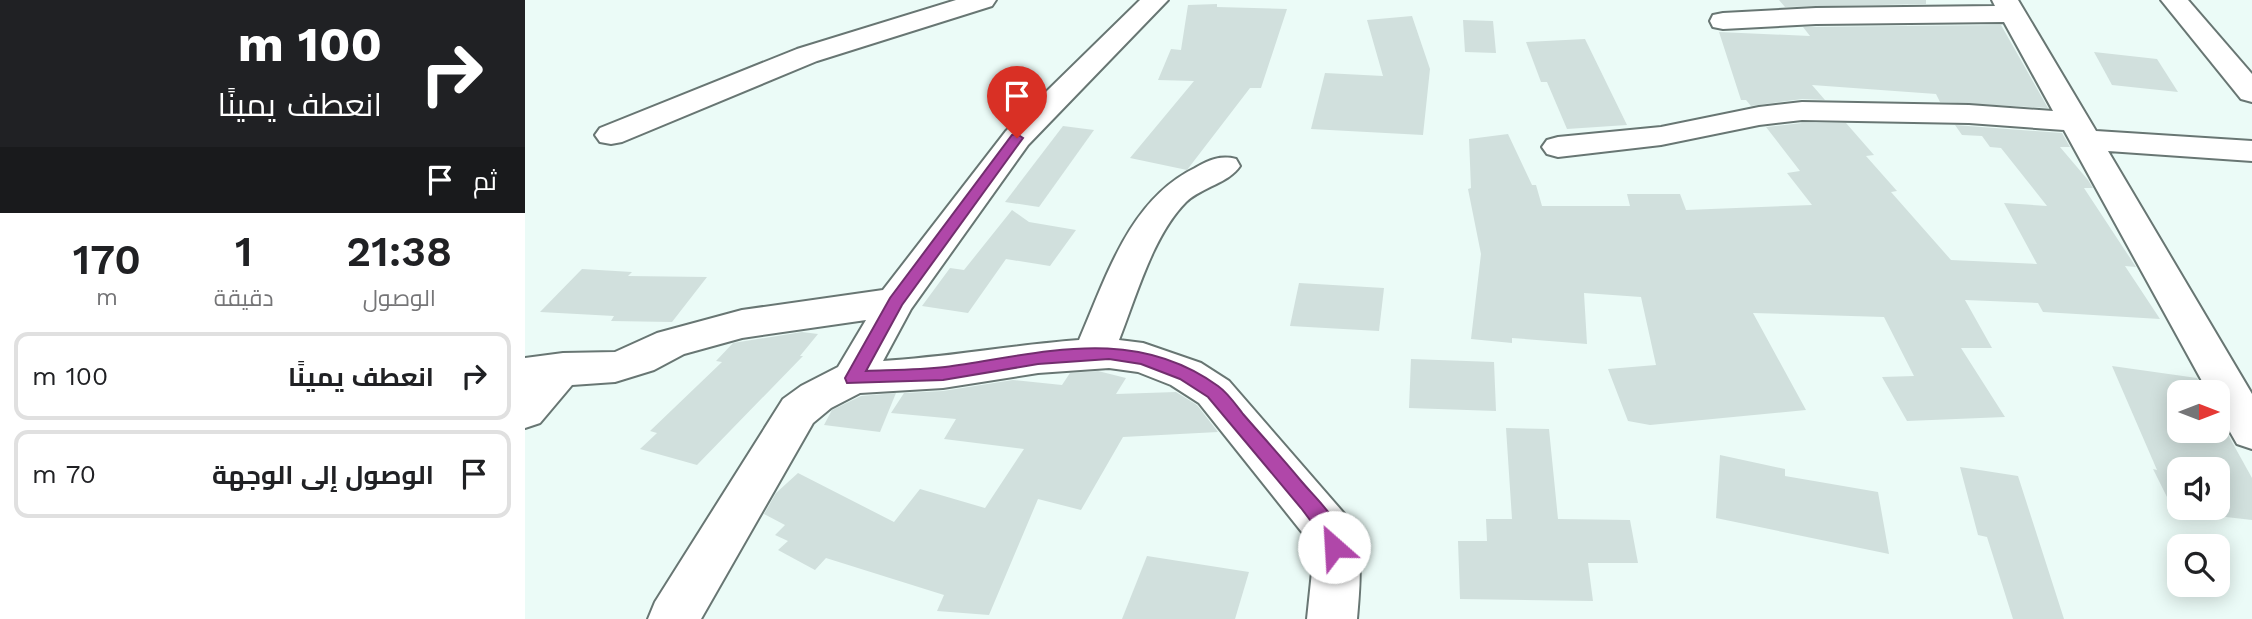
<!DOCTYPE html>
<html lang="ar">
<meta charset="utf-8">
<style>
:root{--surface:#fff;--page:#f6f6f6;--text:#202124;--muted:#757577;--line:#e0e0e0}
body{margin:0;font-family:"Work Sans",Cairo,sans-serif;background:var(--page);color:var(--text);direction:rtl;height:100vh;display:flex;flex-direction:column;font-size:26px;white-space:nowrap}
*{box-sizing:border-box;margin:0}
p{font-size:23px;color:var(--muted)}
.icon{flex:none;width:38px;height:38px;fill:none;stroke:currentColor;stroke-width:2;stroke-linecap:round;stroke-linejoin:round}
.map{position:relative;flex:1;overflow:hidden;direction:ltr}
.panel{display:flex;flex-direction:column;background:var(--surface);width:525px}
.panel>*{flex:none}
.banner{background:#202124;color:#fff;overflow:hidden}
.needle{width:46px;rotate:90deg}
.fabs{position:absolute;left:1642px;top:380px;display:grid;gap:14px}
.fabs a{display:grid;place-items:center;width:63px;height:63px;border-radius:14px;background:var(--surface);box-shadow:0 4px 18px #0003;font-size:35px}
.pin{position:absolute;display:grid;place-items:center;width:60px;height:60px;color:#fff;margin:-72px -30px;border-radius:50% 50% 50% 0;rotate:-45deg;box-shadow:0 0 7px #0007}
.pin .icon{rotate:45deg}
.me{position:absolute;width:77px;margin:-38px;rotate:334deg;stroke-linejoin:round;filter:drop-shadow(0 0 5px #0008)}
.turn{display:flex;align-items:center;gap:24px;height:147px;padding:0 28px;font-size:32px}
.turn .icon{width:91px;height:91px;stroke-width:2.5}
.turn b{display:block;font-size:49px;line-height:60px}
.then{display:flex;align-items:center;height:66px;padding:0 28px;background:#0003;gap:14px;font-size:26px}
.eta{display:flex;justify-content:space-evenly;align-items:center;height:119px;text-align:center}
.eta b{font-size:42px;font-weight:600;line-height:49px}
ul{padding:0;list-style:none}
li{display:flex;align-items:center;gap:21px;height:88px;margin:0 14px 10px;padding:0 14px;border:4px solid var(--line);border-radius:14px}
li div{flex:1}
li b{display:block;font-size:26px}
li em{font-style:normal}
main{display:flex;flex:1;min-height:0}
.map>svg:first-child{display:block}
.building{fill:#d1e0dd;fill-rule:evenodd}
.lines{fill:none;stroke-linecap:round;stroke-linejoin:round}
.minor-casing{stroke:#687673;stroke-width:4}
.minor{fill:#fff;fill-rule:evenodd}
.route{fill:#b047a9;stroke:#722e6e;stroke-width:2}
</style>
<main>
<div class="map">
<svg width="1727" height="619" viewBox="0 0 1727 619">
<rect width="100%" height="100%" fill="#ebfbf7"/>
<g class="building">
<path d="M1254 0H1401V4L1260 7Z"/>
<path d="M692 4V7L762 9 736 88H725L662 170 605 158 669 81 633 80 646 49 656 50 663 5Z"/>
<path d="M887 16 905 69 898 135 786 129 800 73 858 76 842 20Z"/>
<path d="M938 20 968 21 971 53 940 52Z"/>
<path d="M1476 25 1523 108 1415 102 1411 94 1287 85 1300 100 1277 99 1226 106 1221 100H1216L1194 32 1285 36 1278 27Z"/>
<path d="M1060 39 1102 125 1042 129 1022 82H1016L1001 42Z"/>
<path d="M1569 52 1632 59 1653 92 1587 85Z"/>
<path d="M1277 123H1321L1349 155 1341 156 1372 191 1366 192 1426 260 1512 264 1479 203 1522 206 1476 148 1465 147 1457 136 1437 135 1430 125 1537 133 1545 147H1535L1563 180 1568 188H1559L1611 267 1600 266 1635 319 1518 312 1513 303 1440 300 1467 348H1436L1480 417 1382 421 1357 377 1389 376 1359 317 1228 313 1281 410 1125 425 1103 421 1083 369 1131 365 1116 297 1059 293 1062 344 987 338V343L946 339 956 254 943 189 946 188 944 139 983 134 1007 185H1011L1017 206H1105L1102 194H1155L1161 210 1287 205 1262 173 1275 171 1241 127Z"/>
<path d="M538 126 569 130 514 207 480 202Z"/>
<path d="M487 210 504 222 551 230 525 266 481 259 443 313 397 306 425 268 439 270Z"/>
<path d="M57 269 107 272 103 276 182 277 147 322 86 321 89 316 15 312Z"/>
<path d="M774 283 859 288 854 331 765 326Z"/>
<path d="M277 332 293 334 275 356H278L172 465 115 449 132 433 125 431 197 362 191 361 208 343Z"/>
<path d="M886 359 969 362 971 411 884 408Z"/>
<path d="M1587 366 1672 378 1680 392H1654V430H1692V415L1727 478V520L1649 511 1628 469 1632 470ZM1654 469H1692V508H1654Z"/>
<path d="M573 371 601 378 591 394 651 392 672 405 693 432 598 437 556 510 513 499 464 615 412 611 419 595 301 558 290 570 253 550 263 541 250 535 260 525 239 514 251 493 273 473 369 522 395 489 460 508 499 449 419 439 431 419 366 413 379 393 418 391 488 380 537 385 545 373Z"/>
<path d="M371 393 355 432 299 425 307 410 336 396Z"/>
<path d="M981 428 1024 429 1033 519 1105 520 1113 563H1063L1068 601 935 599 933 541H962L961 519H987Z"/>
<path d="M1195 455 1260 469V476L1353 492 1364 554 1191 518Z"/>
<path d="M1435 467 1493 476 1539 619H1488L1462 537 1453 535Z"/>
<path d="M622 556 724 572 710 619H597Z"/>
</g>
<g class="lines">
<defs>
<g id="minor">
<path d="M431 0H471L467 6 292 61 97 142 86 144 75 142 70 135 75 128 272 49Z"/>
<path d="M615 0H643L503 145 386 309 358 361C424 357 488 345 554 340 581 278 604 200 670 168 684 160 695 155 711 159L715 166C704 183 677 187 661 202 628 235 611 297 594 340L618 343 676 363 704 381 823 518C839 553 835 582 832 619H782L788 562 784 541 674 403 646 385 613 372 584 368 513 373 418 388 335 393 306 408 288 423 176 619H123L130 602 258 399 276 386 313 367 341 320 217 338 159 354 129 370 90 382 47 385 15 423 0 428V358L38 353 90 352 132 333 217 310 358 290 481 131Z"/>
<path d="M1467 0H1493L1571 131 1727 141V161L1583 151 1727 394V449L1712 444 1692 409V392H1683L1539 130 1444 123 1277 120 1234 125 1136 145 1033 157 1022 154 1017 147 1022 140 1033 137 1136 127 1234 107 1277 102 1444 105 1528 111 1479 22 1291 24 1198 29 1188 27 1185 21 1188 15 1198 13 1291 8 1470 6Z"/>
<path d="M1636 0H1663L1727 74V102L1716 99Z"/>
</g>
</defs>
<use href="#minor" class="minor-casing"/>
<use href="#minor" class="minor"/>
</g>
<path class="route" d="M492 134 498 138 377 305 341 371C367 370 394 370 420 367 516 354 607 324 693 386 703 393 711 405 718 414 738 437 758 459 777 482 791 499 827 530 816 554L809 556 802 554 797 536 776 508 683 397 655 379 616 364 584 359 513 364 418 380 322 383 320 378 365 298 487 135Z"/>
</svg>
<div class="fabs">
<a><svg class="needle" viewBox="-14 -14 28 28"><path d="M0-13l5 13h-10z" fill="#e53935"/><path d="M0 13l5-13h-10z" fill="#757577"/></svg></a>
<a><svg class="icon" aria-label="sound" viewBox="0 0 24 24"><path d="M4 9h4l5-4v14l-5-4H4zM17 9q2 3 0 6"/></svg></a>
<a><svg class="icon" aria-label="search" viewBox="0 0 24 24"><circle cx="10" cy="10" r="6"/><path d="M15 15l6 6"/></svg></a>
</div>
<div class="pin" style="left:492px;top:138px;background:#d93025"><svg class="icon" aria-label="arrive" viewBox="0 0 24 24"><path d="M6 21V4h12l-3 4 3 4H6"/></svg></div>
<svg class="me" style="left:809px;top:547px" viewBox="-20 -20 40 40"><circle r="19" fill="#fff"/><path d="M0-13L10 11 0 6-10 11z" fill="#b047a9"/></svg>
</div>
<section class="panel">
<div class="banner">
<div class="turn"><svg class="icon" aria-label="right" viewBox="0 0 24 24"><path d="M7 20v-9h11M14 6l5 5-5 5"/></svg><div><b>100 m</b>انعطف يمينًا</div></div>
<div class="then">ثم<svg class="icon" aria-label="arrive" viewBox="0 0 24 24"><path d="M6 21V4h12l-3 4 3 4H6"/></svg></div>
</div>
<div class="eta">
<div><b>21:38</b><p>الوصول</p></div>
<div><b>1</b><p>دقيقة</p></div>
<div><b>170</b><p>m</p></div>
</div>
<ul>
<li><svg class="icon" aria-label="right" viewBox="0 0 24 24"><path d="M7 20v-9h11M14 6l5 5-5 5"/></svg><div><b>انعطف يمينًا</b></div><em>100 m</em></li>
<li><svg class="icon" aria-label="arrive" viewBox="0 0 24 24"><path d="M6 21V4h12l-3 4 3 4H6"/></svg><div><b>الوصول إلى الوجهة</b></div><em>70 m</em></li>
</ul>
</section>
</main>
